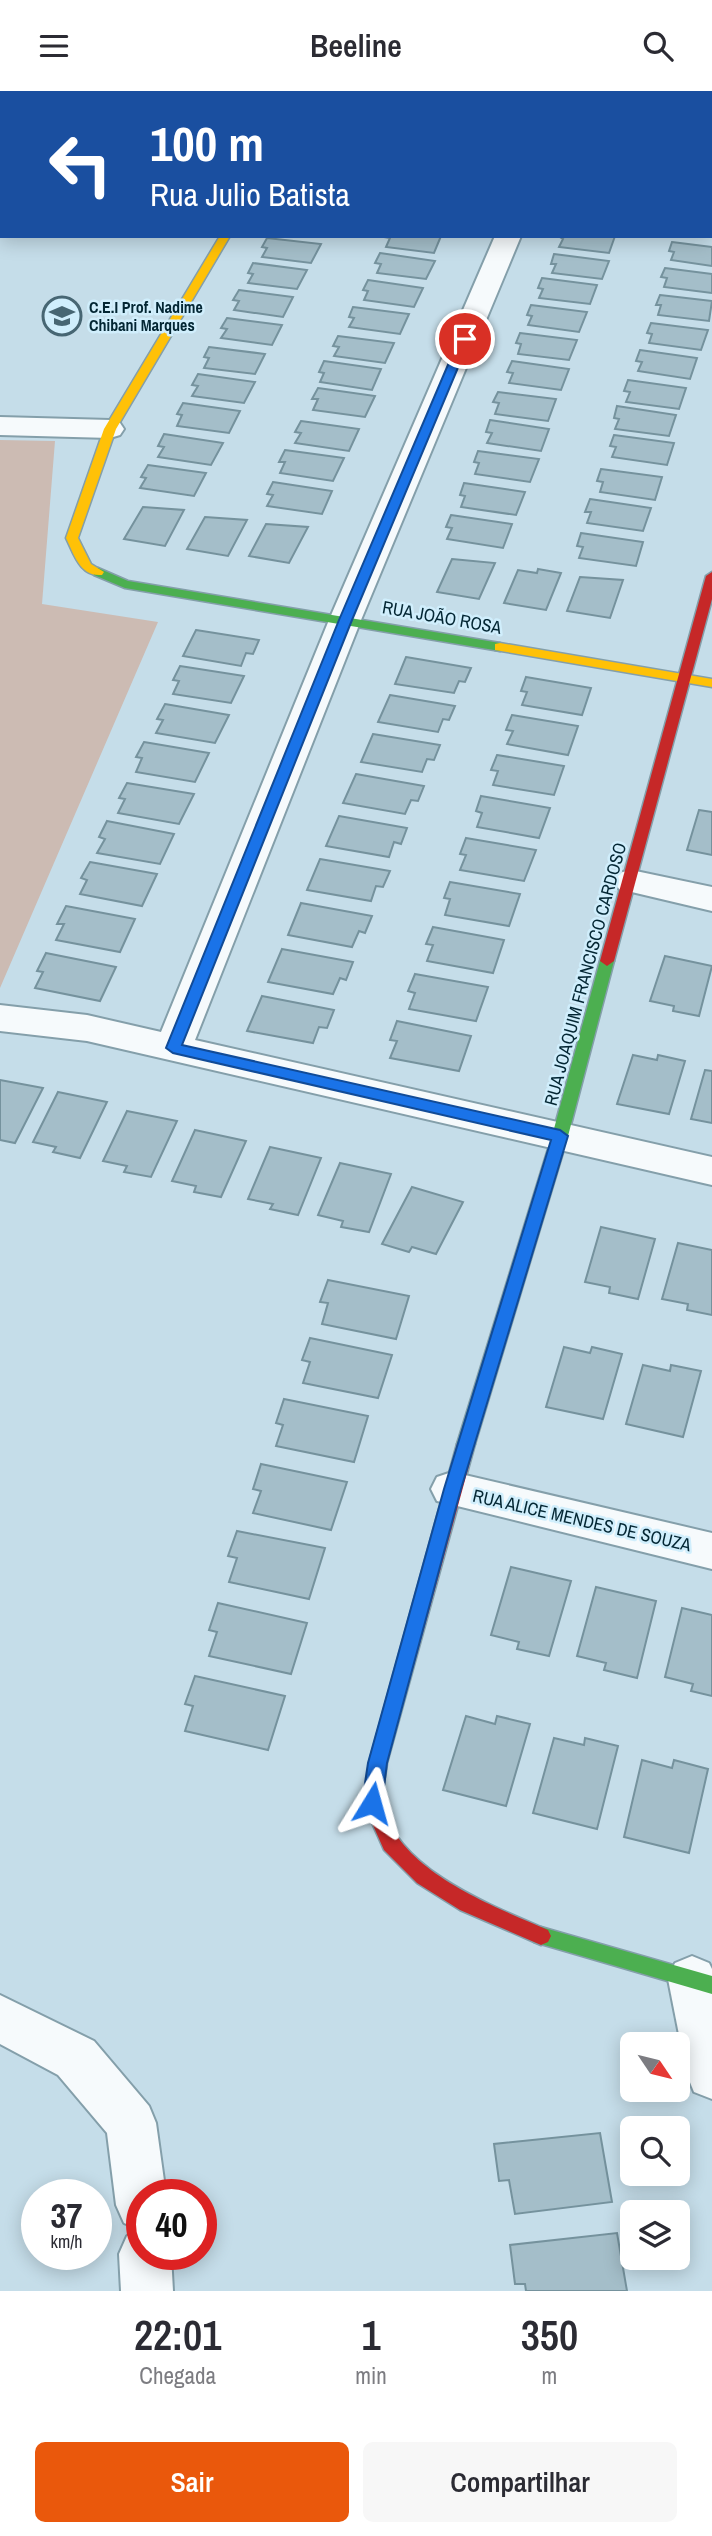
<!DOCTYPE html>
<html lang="pt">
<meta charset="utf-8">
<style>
:root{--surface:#fff;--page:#f7f7f7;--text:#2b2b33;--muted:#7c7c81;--accent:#ea580c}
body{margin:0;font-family:"Archivo Narrow",sans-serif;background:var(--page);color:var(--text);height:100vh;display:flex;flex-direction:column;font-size:26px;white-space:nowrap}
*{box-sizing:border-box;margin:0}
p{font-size:23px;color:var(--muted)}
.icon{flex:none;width:38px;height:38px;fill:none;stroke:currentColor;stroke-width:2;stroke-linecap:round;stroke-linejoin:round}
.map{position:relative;height:2200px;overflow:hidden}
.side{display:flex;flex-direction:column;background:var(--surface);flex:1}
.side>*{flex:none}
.guide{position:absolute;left:0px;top:0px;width:712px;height:147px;box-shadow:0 4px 18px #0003;background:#1a4fa0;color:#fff;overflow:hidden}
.needle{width:46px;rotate:125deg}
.controls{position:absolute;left:620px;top:1941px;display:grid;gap:14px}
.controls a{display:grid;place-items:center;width:70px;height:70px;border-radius:10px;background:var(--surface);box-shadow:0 4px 18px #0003;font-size:35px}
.speed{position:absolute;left:21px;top:2088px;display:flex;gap:14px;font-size:35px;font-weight:700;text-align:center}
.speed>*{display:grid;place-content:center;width:91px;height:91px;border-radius:50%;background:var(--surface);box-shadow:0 4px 18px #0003;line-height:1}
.speed small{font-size:18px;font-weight:400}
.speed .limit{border:10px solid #d22;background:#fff;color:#111}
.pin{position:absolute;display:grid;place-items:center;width:60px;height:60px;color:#fff;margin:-30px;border:4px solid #fff;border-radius:50%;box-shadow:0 2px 7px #0007}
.me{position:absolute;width:77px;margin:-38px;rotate:8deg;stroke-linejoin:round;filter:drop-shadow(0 0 5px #0008)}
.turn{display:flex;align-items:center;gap:24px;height:147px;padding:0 35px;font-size:32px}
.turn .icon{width:91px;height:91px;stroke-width:2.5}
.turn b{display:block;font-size:49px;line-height:60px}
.eta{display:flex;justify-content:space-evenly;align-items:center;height:119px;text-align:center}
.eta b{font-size:42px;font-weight:600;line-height:49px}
.cta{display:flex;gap:14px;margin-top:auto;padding:14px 35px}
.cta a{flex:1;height:80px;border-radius:10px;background:var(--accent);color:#fff;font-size:28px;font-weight:600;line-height:80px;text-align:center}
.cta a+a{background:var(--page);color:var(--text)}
header{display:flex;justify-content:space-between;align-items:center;height:91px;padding:0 35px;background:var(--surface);font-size:32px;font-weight:600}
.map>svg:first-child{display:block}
.green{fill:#ccbbb3}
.building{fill:#a4bec9;stroke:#75929d;stroke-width:2}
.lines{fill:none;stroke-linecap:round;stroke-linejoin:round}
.street-casing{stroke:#849faa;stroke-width:4}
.fast-casing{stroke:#849faa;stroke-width:3}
.slow-casing{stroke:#849faa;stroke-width:3}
.jam-casing{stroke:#849faa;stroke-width:3}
.street{fill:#f6fafc;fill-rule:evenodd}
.fast{fill:#4caf50;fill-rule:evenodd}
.slow{fill:#ffc107;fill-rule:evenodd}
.jam{fill:#c62828;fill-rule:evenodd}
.route{fill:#1a73e8;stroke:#114b97;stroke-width:2}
.labels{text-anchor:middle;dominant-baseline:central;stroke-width:5;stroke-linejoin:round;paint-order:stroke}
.far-poi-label{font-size:16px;font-weight:bold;fill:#032633;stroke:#d0eefc;text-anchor:start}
.street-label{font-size:18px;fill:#032633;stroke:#d0eefc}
</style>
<header><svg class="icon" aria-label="menu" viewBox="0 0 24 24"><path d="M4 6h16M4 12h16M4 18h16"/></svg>Beeline<svg class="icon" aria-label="search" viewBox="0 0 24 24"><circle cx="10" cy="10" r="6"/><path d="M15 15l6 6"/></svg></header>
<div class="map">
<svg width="712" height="2200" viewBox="0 0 712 2200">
<rect width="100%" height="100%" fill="#c5dde9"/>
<g class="green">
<path d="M0 0H286L2 2V44Z"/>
<path d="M0 349 55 350 42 513 158 531 0 897Z"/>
</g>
<g class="building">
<path d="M441 145 434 162 386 156 390 147 384 146Z"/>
<path d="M558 145H615L609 162 559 156 563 148Z"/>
<path d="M267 147 321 153 311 172 262 166 267 157 262 156Z"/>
<path d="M672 151 712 156V175L671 169 674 161 669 160Z"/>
<path d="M380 162 435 170 426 188 377 182 381 173 375 172Z"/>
<path d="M554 163 609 170 602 188 552 182 556 173H551Z"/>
<path d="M253 172 307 179 297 198 248 192 253 183 248 182Z"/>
<path d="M665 177 712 183V202L664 196 667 187 661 186Z"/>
<path d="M542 187 597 194 590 213 539 207 543 198 538 197Z"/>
<path d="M368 189 423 197 414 216 364 209 368 200 363 199Z"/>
<path d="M239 199 293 206 283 226 234 219 239 210 233 209Z"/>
<path d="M660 204 712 210 709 230 658 224 661 214H656Z"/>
<path d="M531 214 587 221 579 241 528 234 532 225 527 224Z"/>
<path d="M353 216 409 223 400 243 349 236 354 227 349 226Z"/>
<path d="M227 227 282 234 272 254 221 247 227 238 221 237Z"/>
<path d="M651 232 708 239 701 259 649 252 652 243 647 242Z"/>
<path d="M520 242 577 249 569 269 518 263 521 253 516 252Z"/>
<path d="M338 245 394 252 385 272 334 265 339 256 333 255Z"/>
<path d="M209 256 265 263 255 283 204 277 209 267 204 266Z"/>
<path d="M640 259 697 267 690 288 638 280 642 271 636 270Z"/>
<path d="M324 270 381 278 372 299 320 291 324 282 319 281Z"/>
<path d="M512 270 569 278 561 299 509 292 513 282 507 281Z"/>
<path d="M198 283 255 291 244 312 192 305 198 295 192 294Z"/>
<path d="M628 289 686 297 679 318 626 311 630 301 624 300Z"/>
<path d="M318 297 375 305 365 326 313 319 318 308H312Z"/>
<path d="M498 301 556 308 548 330 495 323 499 312 493 311Z"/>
<path d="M183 312 240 320 229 342 177 335 182 324 177 323Z"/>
<path d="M617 315 676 324 669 345 615 338 619 328 614 327Z"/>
<path d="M490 329 549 338 541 360 487 352 492 342 486 341Z"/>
<path d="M301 330 359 338 349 360 295 352 301 342 295 341Z"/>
<path d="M164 343 223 352 211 374 158 366 164 356 158 355Z"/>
<path d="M614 344 674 352 667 374 612 366 616 356 610 355Z"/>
<path d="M285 359 344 367 333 390 280 382 285 371H279Z"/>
<path d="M478 360 539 368 530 391 475 383 479 372 474 371Z"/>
<path d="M148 374 206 382 194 405 140 397 146 387 141 386Z"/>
<path d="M601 378 662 386 655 409 600 401 603 391 597 390Z"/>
<path d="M273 391 332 400 322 423 267 415 273 404 267 403Z"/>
<path d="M464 392 525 401 516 424 461 416 465 405 460 404Z"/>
<path d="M590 408 651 417 643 440 587 432 591 421H585Z"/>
<path d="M143 416 184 419 165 455 124 448Z"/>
<path d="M451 424 512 433 503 457 447 448 452 437 446 436Z"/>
<path d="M205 426 247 429 228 465 187 458Z"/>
<path d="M266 433 308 436 289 472 249 465Z"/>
<path d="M581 442 643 451 636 475 579 467 583 456 577 455Z"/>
<path d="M452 468 495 472 479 508 437 501Z"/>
<path d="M538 478 561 482 546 519 504 512 518 479 537 482Z"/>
<path d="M580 486 623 489 610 527 567 520Z"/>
<path d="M196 539 259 549 253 563 246 562 241 575 183 565Z"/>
<path d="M406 566 471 577 465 591 459 590 454 602 395 593Z"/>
<path d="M180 575 244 585 231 612 173 603 179 590 173 589Z"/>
<path d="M526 586 591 597 582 624 522 614 527 601 521 600Z"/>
<path d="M390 604 455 615 449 629 443 628 438 641 378 631Z"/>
<path d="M165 613 229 624 215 652 156 642 163 629 157 628Z"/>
<path d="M512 624 578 635 568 664 507 653 513 640 506 639Z"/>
<path d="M373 643 440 654 434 669 427 668 422 681 361 671Z"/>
<path d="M144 651 209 662 195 691 136 681 142 667 136 666Z"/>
<path d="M497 664 564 675 554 704 493 694 498 680 491 679Z"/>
<path d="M356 683 424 695 418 710 411 709 405 723 343 712Z"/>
<path d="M127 692 194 703 179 733 118 722 125 708 119 707Z"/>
<path d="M481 705 550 717 539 747 477 736 482 722 476 720Z"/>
<path d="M699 719 712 721V764L687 759Z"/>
<path d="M339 725 407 737 401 753 394 751 389 766 326 755Z"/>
<path d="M107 730 174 743 160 773 97 762 105 748 99 746Z"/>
<path d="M466 747 536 759 524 790 460 779 466 764 460 763Z"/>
<path d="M320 768 390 780 383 796 376 795 371 810 307 799Z"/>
<path d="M90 771 157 783 142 815 80 803 87 789 81 787Z"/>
<path d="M450 791 520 803 509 835 445 824 450 808 444 807Z"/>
<path d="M301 812 372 825 365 842 359 840 352 856 288 844Z"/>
<path d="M66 815 135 828 120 861 56 849 64 833H57Z"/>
<path d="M433 836 504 849 493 882 427 870 433 854 426 853Z"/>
<path d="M282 858 353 871 346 889 340 887 333 903 268 891Z"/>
<path d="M46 862 116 876 100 910 35 897 43 881 37 880Z"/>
<path d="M665 865 712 875 699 925 673 920 674 915 650 910Z"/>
<path d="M415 883 488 896 476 930 409 918 415 902 408 900Z"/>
<path d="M262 905 334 919 327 937 319 936 313 952 247 940Z"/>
<path d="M397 930 471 945 459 980 390 967 397 950 390 949Z"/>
<path d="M633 964 657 969 658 964 685 970 669 1023 617 1013Z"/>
<path d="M705 979 712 980V1032L691 1028Z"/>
<path d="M0 989 43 997 15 1052 0 1049Z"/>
<path d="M58 1001 107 1011 80 1067 53 1061 56 1056 33 1051Z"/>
<path d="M127 1020 177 1030 151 1086 124 1081 127 1075 103 1070Z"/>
<path d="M195 1039 246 1050 221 1106 194 1101 196 1095 172 1090Z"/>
<path d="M270 1056 321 1067 298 1124 270 1118 273 1113 248 1108Z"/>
<path d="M340 1072 391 1083 369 1141 341 1136 343 1130 318 1124Z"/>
<path d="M412 1096 463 1111 436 1163 412 1156 409 1161 382 1153Z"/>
<path d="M601 1136 655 1148 638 1208 609 1202 610 1196 585 1191Z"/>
<path d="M678 1152 712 1159V1224L687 1219 688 1213 662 1208Z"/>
<path d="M328 1189 409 1205 396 1248 322 1233 328 1212 320 1211Z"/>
<path d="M310 1247 392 1264 378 1307 303 1292 310 1271 302 1269Z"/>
<path d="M564 1256 590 1262 592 1256 622 1263 603 1328 546 1316Z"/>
<path d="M643 1274 670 1280 671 1274 701 1280 683 1346 626 1333Z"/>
<path d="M284 1308 368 1325 354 1371 276 1355 283 1334 276 1332Z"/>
<path d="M261 1373 347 1391 331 1439 253 1422 261 1400 253 1398Z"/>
<path d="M237 1440 325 1457 309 1508 229 1491 237 1467 228 1465Z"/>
<path d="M511 1476 571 1490 549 1565 517 1558 519 1551 491 1544Z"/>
<path d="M596 1496 656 1510 637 1587 604 1579 606 1572 577 1565Z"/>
<path d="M218 1512 307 1532 291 1583 209 1565 217 1541 209 1539Z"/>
<path d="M682 1517 712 1524V1605L691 1600 693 1593 665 1586Z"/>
<path d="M195 1585 285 1605 268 1659 185 1640 193 1615 185 1613Z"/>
<path d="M466 1625 495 1633 497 1625 530 1633 506 1715 443 1699Z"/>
<path d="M554 1647 584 1654 585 1647 618 1655 597 1738 533 1722Z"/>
<path d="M642 1669 672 1677 674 1669 708 1678 689 1762 624 1746Z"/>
<path d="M600 2042 612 2111 515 2123 509 2089 499 2090 494 2053Z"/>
<path d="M617 2142 627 2200H526L525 2193H515L510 2154Z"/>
</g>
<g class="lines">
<defs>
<g id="street">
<path d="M300 0H324L299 2Z"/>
<path d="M558 0H582L557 2Z"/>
<path d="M495 145H521L361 529 195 949 712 1066V1094L87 950 0 940V914L87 924 161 941 329 529Z"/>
<path d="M0 326 110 329 120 332 124 338 120 344 110 347 0 344Z"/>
<path d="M631 779 712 796V820L619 798 614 790 619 782Z"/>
<path d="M452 1381 712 1442V1478L437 1410 431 1398 437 1386Z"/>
<path d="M692 1865 709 1872 712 1878V2008L694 2001 687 1984 668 1888 675 1872Z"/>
<path d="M0 1904 94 1950 149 2015 156 2032 166 2104H142V2163H171L173 2200H121L119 2163 127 2145 140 2139 124 2132 116 2114 107 2042 58 1984 0 1953Z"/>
</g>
<g id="fast">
<path d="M98 477 128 490 500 552 506 556 500 560 125 497 94 484V478Z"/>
<path d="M607 865 614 870 568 1045 475 1353 472 1358 466 1360 460 1358 457 1353 552 1045 600 870Z"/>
<path d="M541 1836 712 1885V1903L534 1851 531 1845 534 1839Z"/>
</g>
<g id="slow">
<path d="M220 145H230L116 338 78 447 91 473 104 481 102 484C80 486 74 463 66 447L104 338Z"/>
<path d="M500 552 712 588V596L495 559V553Z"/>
</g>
<g id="jam">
<path d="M712 481V508L614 870 607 875 600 870 706 485Z"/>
<path d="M466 1346 472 1348 475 1353 387 1672C386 1685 380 1703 383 1715 399 1780 493 1815 548 1839L551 1845 548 1851 541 1854 460 1819 417 1792 384 1759 364 1714 369 1672 457 1353 460 1348Z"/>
</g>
</defs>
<use href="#street" class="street-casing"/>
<use href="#fast" class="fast-casing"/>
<use href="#slow" class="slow-casing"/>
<use href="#jam" class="jam-casing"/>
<use href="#street" class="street"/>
<use href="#fast" class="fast"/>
<use href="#slow" class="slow"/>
<use href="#jam" class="jam"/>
</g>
<path class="route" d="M465 244 470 248 352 529 182 954 560 1039 568 1045 461 1398 387 1672 382 1712 379 1718 372 1720 365 1718 362 1712 368 1672 444 1398 551 1049 173 962 166 957 339 529 459 248Z"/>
<defs>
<symbol id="school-ring" viewBox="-11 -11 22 22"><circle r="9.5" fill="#d0eefc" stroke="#476673" stroke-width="1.5"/><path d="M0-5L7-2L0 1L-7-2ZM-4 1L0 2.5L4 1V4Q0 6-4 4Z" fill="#476673"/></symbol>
</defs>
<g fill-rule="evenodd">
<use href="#school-ring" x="40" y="203" width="44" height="44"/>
</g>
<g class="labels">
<g class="far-poi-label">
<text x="89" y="216">C.E.I Prof. Nadime<tspan x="89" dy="18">Chibani Marques</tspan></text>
</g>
<g class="street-label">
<text transform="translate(442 526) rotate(10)">RUA JOÃO ROSA</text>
<text transform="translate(585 883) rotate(-75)">RUA JOAQUIM FRANCISCO CARDOSO</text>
<text transform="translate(582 1429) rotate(13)">RUA ALICE MENDES DE SOUZA</text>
</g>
</g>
</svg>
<div class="controls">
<a><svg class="needle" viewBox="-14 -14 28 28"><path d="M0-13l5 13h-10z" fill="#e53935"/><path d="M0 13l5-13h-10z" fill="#7c7c81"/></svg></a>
<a><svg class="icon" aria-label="search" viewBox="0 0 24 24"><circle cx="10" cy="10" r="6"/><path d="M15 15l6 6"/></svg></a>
<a><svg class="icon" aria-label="layers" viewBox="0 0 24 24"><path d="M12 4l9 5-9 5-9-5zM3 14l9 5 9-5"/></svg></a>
</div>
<div class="speed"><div>37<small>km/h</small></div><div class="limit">40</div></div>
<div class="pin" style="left:465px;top:248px;background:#d93025"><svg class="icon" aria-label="arrive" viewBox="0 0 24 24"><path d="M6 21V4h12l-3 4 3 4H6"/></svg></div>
<svg class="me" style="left:372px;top:1712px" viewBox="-20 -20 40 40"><path d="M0-17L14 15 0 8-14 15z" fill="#1a73e8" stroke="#fff" stroke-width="4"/></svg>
<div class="guide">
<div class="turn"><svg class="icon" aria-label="left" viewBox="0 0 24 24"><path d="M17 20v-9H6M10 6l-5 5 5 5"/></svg><div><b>100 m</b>Rua Julio Batista</div></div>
</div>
</div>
<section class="side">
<div class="eta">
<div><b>22:01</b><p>Chegada</p></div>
<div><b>1</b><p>min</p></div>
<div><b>350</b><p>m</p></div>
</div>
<div class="cta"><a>Sair</a><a>Compartilhar</a></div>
</section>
